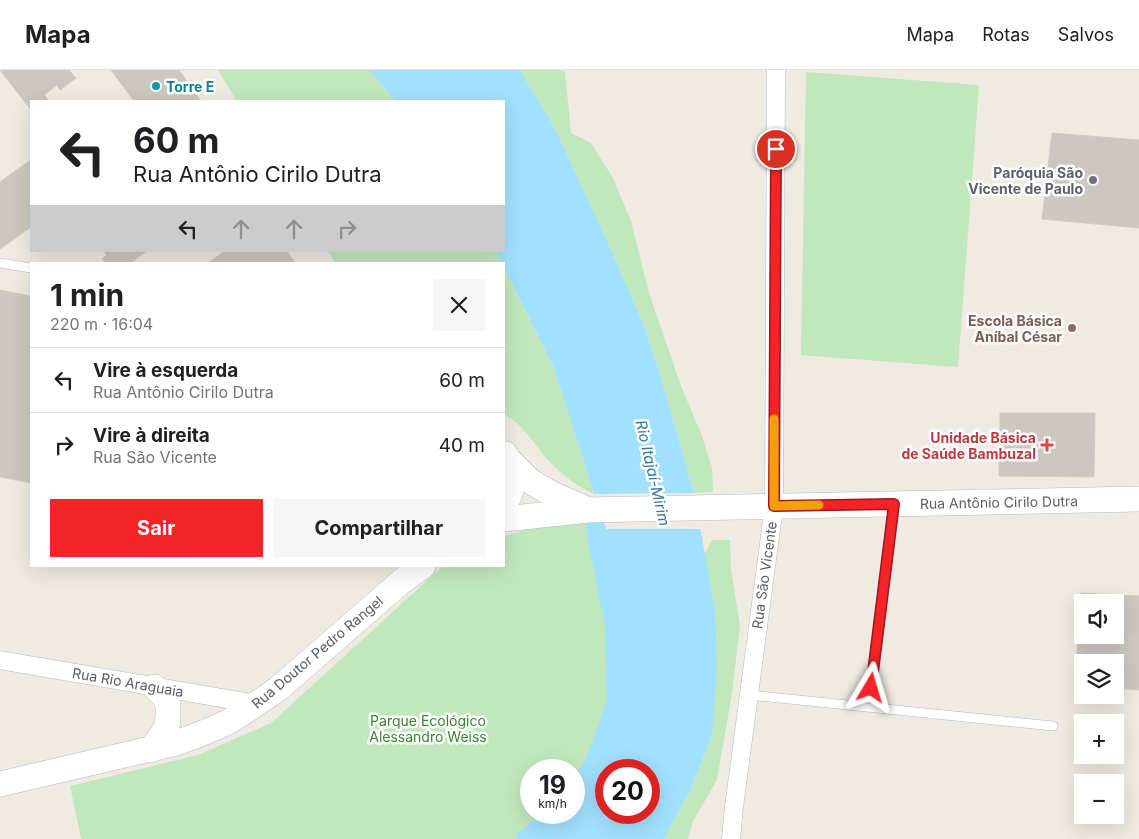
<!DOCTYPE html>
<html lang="pt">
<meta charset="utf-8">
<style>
:root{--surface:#fff;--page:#f6f6f6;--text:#202124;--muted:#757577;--line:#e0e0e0;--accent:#f42327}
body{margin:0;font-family:Inter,sans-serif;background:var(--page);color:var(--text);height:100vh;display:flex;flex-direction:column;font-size:19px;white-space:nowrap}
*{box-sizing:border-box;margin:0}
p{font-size:16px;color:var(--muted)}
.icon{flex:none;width:28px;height:28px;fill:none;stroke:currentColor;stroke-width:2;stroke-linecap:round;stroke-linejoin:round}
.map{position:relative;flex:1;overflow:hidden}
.panel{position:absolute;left:30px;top:192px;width:475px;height:305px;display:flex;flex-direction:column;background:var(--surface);border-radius:0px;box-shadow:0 5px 20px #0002}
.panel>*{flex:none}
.guide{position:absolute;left:30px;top:30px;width:475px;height:152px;border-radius:0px;box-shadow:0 5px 20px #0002;background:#fff;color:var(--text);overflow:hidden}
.fabs{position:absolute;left:1074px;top:524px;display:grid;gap:10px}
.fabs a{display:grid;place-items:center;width:50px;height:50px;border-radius:0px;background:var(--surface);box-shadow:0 5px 20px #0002;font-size:25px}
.speed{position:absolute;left:520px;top:689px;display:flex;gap:10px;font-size:25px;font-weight:700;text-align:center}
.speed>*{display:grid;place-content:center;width:65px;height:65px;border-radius:50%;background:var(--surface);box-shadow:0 5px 20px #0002;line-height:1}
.speed small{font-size:12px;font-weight:400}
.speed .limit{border:8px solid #d22;background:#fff;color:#111}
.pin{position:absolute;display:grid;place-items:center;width:42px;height:42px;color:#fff;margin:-21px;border:2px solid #fff;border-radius:50%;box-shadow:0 1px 5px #0007}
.me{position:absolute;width:55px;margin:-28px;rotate:7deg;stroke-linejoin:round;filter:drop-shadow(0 0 4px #0008)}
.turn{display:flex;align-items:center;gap:18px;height:105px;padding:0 20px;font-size:22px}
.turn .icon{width:65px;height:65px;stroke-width:2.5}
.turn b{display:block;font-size:35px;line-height:42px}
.lanes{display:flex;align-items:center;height:48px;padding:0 20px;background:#0003;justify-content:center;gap:25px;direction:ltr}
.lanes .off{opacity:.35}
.round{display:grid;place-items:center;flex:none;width:52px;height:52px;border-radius:0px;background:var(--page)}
.headline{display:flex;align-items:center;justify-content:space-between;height:85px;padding:0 20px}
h1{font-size:30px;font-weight:700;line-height:38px}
.button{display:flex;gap:10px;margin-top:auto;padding:10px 20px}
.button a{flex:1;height:58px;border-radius:0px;background:var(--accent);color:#fff;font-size:20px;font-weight:700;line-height:58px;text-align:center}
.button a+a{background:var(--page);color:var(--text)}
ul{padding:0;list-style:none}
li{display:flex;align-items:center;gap:15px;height:65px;padding:0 20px;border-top:1px solid var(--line)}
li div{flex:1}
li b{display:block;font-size:19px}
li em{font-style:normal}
header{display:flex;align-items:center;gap:30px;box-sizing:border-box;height:70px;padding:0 25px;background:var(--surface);border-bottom:1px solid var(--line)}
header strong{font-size:24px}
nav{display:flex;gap:28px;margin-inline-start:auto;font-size:18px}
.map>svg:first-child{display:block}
.green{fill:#c1e8bd}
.water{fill:#a2e0ff;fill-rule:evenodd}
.pier{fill:#efebe2}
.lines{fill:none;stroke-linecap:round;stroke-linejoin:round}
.canal{stroke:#a2e0ff;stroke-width:20}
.building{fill:#ccc7c1;stroke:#d4ccc0;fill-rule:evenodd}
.service-casing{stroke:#b5b9be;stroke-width:10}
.minor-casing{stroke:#b5b9be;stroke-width:19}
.secondary-casing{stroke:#b4b9be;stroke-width:26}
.service{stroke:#fff;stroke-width:9}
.minor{stroke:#fff;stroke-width:18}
.secondary{stroke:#fff;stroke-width:25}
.route-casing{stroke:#9f1719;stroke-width:12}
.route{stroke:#f42327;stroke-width:9}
.slow{stroke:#f59e0b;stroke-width:9}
.culture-dot{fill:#0f9aa8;stroke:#fff;stroke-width:2}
.worship-dot{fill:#6b7280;stroke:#fff;stroke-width:2}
.education-dot{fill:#8d6e63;stroke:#fff;stroke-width:2}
.health-dot{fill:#e0444e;stroke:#fff;stroke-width:2}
.labels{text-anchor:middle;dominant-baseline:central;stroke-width:5;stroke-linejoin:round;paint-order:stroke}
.culture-label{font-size:14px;font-weight:bold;fill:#0d838f;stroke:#fff;text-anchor:start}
.worship-label{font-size:14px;font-weight:bold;fill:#5b616d;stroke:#fff;text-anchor:end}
.education-label{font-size:14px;font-weight:bold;fill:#785e54;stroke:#fff;text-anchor:end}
.health-label{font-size:14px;font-weight:bold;fill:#be3a42;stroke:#fff;text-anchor:end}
.street-label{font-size:14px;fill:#5b6064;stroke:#fff}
.park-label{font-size:14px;fill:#34872f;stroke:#fff}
.water-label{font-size:15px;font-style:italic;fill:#3477a5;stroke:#fff}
</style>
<header>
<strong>Mapa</strong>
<nav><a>Mapa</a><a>Rotas</a><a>Salvos</a></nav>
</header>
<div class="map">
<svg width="1139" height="769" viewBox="0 0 1139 769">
<rect width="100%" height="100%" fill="#efebe2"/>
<g class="green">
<path d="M218 0H369L396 31H237Z"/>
<path d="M520 0H561L565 2 571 63 591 73 613 108 631 151 650 226 681 316 702 366 712 398 713 422 694 423 657 294 643 253 607 171 556 60Z"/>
<path d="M806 2 979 15 958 297 801 285Z"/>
<path d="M328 181H496L502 194H336Z"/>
<path d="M504 197 554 298 594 424C576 415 564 407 550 392 534 376 525 354 504 345Z"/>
<path d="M596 452V459L615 556 617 632 595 693 574 725V700H531V742L561 743 526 769H81L70 716 198 685 271 653 443 496H504V466L546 454Z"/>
<path d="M712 470H730L731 499 740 556 732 623 717 710 693 751 688 769H664L690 721 712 666 715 540 704 485Z"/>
</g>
<path class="water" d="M369 0H520L556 60 607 171 643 253 657 294 694 423 715 540 717 595 712 666 690 721 664 769H526L561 743 574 742V725L595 693 617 632 615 556 596 459 594 424 554 298 504 197V194H502L496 181H504V31H396ZM606 700H649V742H606Z"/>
<path class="pier" d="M696 423 702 459H596L594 424Z"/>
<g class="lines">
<g class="canal">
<path d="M574 725 595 693 617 632 615 556 596 459"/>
<path d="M526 769 561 742"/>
</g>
</g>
<g class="building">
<path d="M0 0H69L76 8 60 20 57 15 44 25 48 29 45 31H31V40Z"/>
<path d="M111 0H179L201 31H134Z"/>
<path d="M1052 63 1139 70V158L1042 149Z"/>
<path d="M29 91 31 95V157L0 179V112Z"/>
<path d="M104 181H147L129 194H106L102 189 107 185Z"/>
<path d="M224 181H280L282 183 284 181H287L296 194H207Z"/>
<path d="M0 220 31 226V413L0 407Z"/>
<path d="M1000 343H1095L1094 407 999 406Z"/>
<path d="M1081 523 1139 526V569L1078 566ZM1082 532H1115V565H1082Z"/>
<path d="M1078 566 1139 569V620L1115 618V592H1082V616L1075 615Z"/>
</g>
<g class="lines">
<defs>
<g id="service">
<path d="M0 193 31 198"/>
<path d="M749 625 1053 656"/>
<path d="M869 637 893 436"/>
</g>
<g id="minor">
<path d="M0 590 256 634"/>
<path d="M731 769 734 737 774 436 776 0"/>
</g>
<g id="secondary">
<path d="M509 390 530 411 552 424 586 439"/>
<path d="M504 435C515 420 515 399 505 384"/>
<path d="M504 449 588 440 1139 429"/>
<path d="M151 680 167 657 168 646V635L165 627 154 617"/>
<path d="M0 714 176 673C193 667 211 660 228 652 245 642 262 630 278 619L402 511 423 496"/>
</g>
</defs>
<use href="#service" class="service-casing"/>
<use href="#minor" class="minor-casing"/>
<use href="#secondary" class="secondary-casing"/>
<use href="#service" class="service"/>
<use href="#minor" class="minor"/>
<use href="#secondary" class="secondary"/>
</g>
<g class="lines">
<defs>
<path id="route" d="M776 79 774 436 894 434 871 618"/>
</defs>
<use href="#route" class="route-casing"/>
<use href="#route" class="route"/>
<path class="slow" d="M774 349V436L819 435"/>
</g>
<circle class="culture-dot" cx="156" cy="16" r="5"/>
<circle class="worship-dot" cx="1093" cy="110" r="5"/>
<circle class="education-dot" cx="1072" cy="258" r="5"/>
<path class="health-dot" d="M1044.5 367.5h5v5h5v5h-5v5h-5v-5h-5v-5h5z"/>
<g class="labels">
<g class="culture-label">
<text x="166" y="16">Torre E</text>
</g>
<g class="worship-label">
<text x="1083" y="102">Paróquia São<tspan x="1083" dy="16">Vicente de Paulo</tspan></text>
</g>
<g class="education-label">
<text x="1062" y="250">Escola Básica<tspan x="1062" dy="16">Aníbal César</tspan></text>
</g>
<g class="health-label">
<text x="1036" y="367">Unidade Básica<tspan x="1036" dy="16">de Saúde Bambuzal</tspan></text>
</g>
<g class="street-label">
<text transform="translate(999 432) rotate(-1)">Rua Antônio Cirilo Dutra</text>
<text transform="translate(764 505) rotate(-82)">Rua São Vicente</text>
<text transform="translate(317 582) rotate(-40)">Rua Doutor Pedro Rangel</text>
<text transform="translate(128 612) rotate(10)">Rua Rio Araguaia</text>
</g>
<g class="park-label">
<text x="428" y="650">Parque Ecológico<tspan x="428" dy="16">Alessandro Weiss</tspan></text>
</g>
<g class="water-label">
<text transform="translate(653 403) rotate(77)">Rio Itajaí-Mirim</text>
</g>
</g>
</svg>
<div class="fabs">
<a><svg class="icon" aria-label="sound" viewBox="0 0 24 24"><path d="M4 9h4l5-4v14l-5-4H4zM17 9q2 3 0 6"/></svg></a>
<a><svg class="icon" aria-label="layers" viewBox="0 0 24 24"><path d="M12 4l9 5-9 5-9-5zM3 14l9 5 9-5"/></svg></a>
<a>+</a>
<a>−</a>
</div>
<div class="speed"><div>19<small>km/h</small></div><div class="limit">20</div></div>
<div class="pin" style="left:776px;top:79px;background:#d93025"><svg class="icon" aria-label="arrive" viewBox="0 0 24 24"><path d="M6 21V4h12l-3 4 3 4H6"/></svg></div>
<svg class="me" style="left:871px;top:618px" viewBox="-20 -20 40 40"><path d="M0-17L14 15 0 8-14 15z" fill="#f42327" stroke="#fff" stroke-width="4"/></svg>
<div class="guide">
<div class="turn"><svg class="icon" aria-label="left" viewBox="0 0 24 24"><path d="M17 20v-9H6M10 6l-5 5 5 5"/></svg><div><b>60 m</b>Rua Antônio Cirilo Dutra</div></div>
<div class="lanes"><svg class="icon" aria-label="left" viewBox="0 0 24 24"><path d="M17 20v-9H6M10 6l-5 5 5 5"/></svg><svg class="icon off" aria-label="ahead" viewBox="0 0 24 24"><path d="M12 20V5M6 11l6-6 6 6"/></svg><svg class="icon off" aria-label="ahead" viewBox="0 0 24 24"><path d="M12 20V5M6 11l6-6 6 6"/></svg><svg class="icon off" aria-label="right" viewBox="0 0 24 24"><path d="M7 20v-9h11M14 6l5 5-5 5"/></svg></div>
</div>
<section class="panel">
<div class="headline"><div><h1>1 min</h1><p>220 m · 16:04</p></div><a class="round"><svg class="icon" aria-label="close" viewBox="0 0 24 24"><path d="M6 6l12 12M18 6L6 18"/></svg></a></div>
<ul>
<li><svg class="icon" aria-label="left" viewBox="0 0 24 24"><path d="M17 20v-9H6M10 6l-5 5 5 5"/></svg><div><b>Vire à esquerda</b><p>Rua Antônio Cirilo Dutra</p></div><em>60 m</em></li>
<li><svg class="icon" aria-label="right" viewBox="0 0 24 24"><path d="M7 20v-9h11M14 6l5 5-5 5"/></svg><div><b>Vire à direita</b><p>Rua São Vicente</p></div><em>40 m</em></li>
</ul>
<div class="button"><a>Sair</a><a>Compartilhar</a></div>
</section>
</div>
